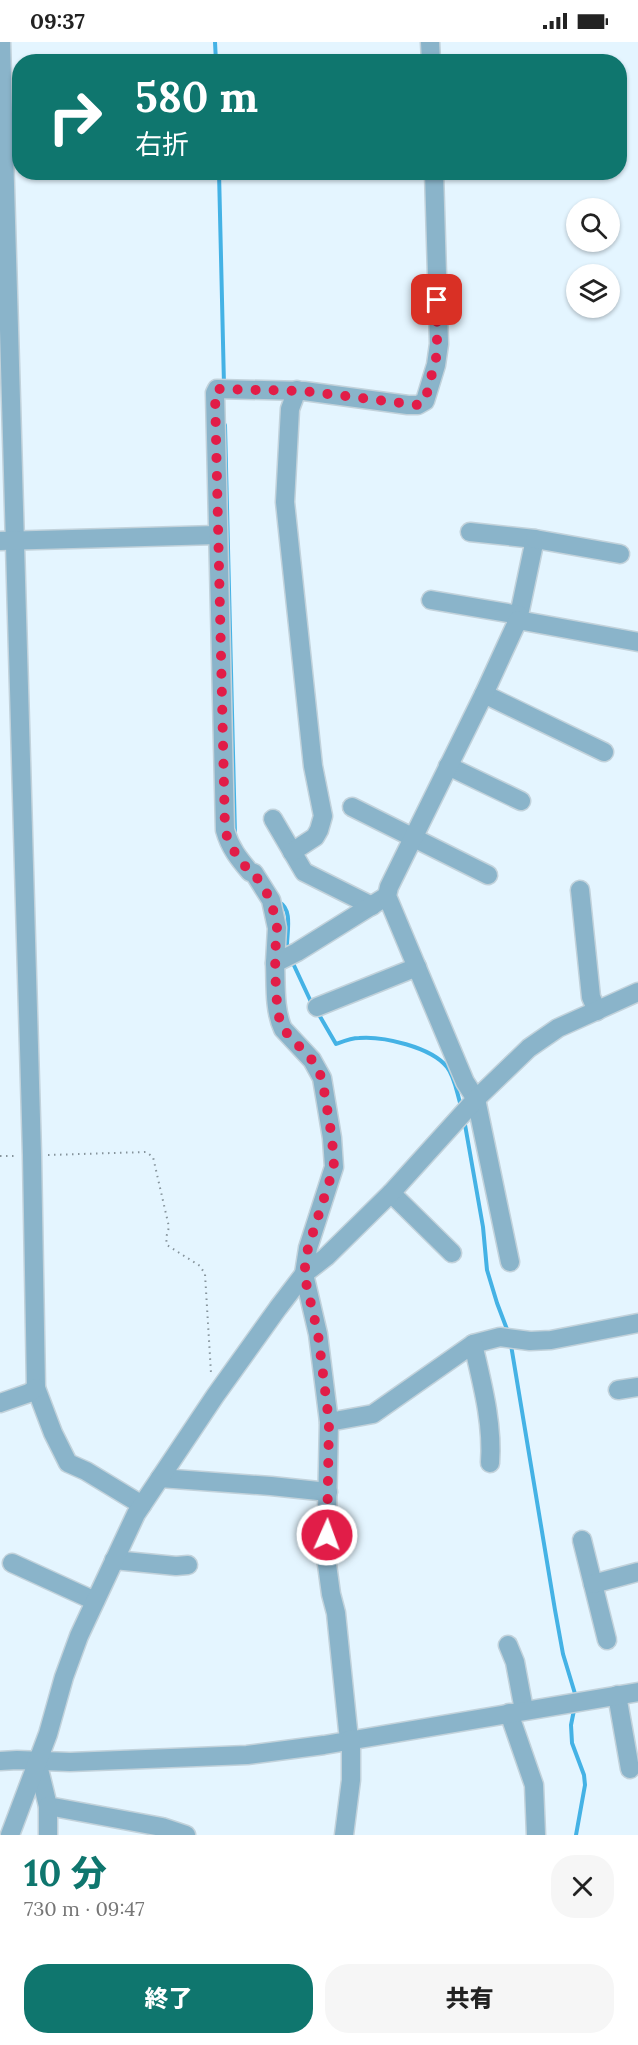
<!DOCTYPE html>
<html lang="ja">
<meta charset="utf-8">
<style>
:root{--surface:#fff;--page:#f6f6f6;--text:#222;--muted:#767676;--accent:#0f766e}
body{margin:0;font-family:Lora,"Noto Sans JP",serif;background:var(--page);color:var(--text);height:100vh;display:flex;flex-direction:column;font-size:22px;white-space:nowrap}
*{box-sizing:border-box;margin:0}
p{font-size:20px;color:var(--muted)}
.icon{flex:none;width:33px;height:33px;fill:none;stroke:currentColor;stroke-width:2;stroke-linecap:round;stroke-linejoin:round}
.map{position:relative;height:1793px;overflow:hidden}
.sheet{display:flex;flex-direction:column;background:var(--surface);flex:1}
.sheet>*{flex:none}
.top-card{position:absolute;left:12px;top:12px;width:615px;height:126px;border-radius:24px;box-shadow:0 2px 4px #0004;background:#0f766e;color:#fff;overflow:hidden}
.tools{position:absolute;left:566px;top:156px;display:grid;gap:12px}
.tools a{display:grid;place-items:center;width:54px;height:54px;border-radius:50%;background:var(--surface);box-shadow:0 2px 4px #0004;font-size:30px}
.pin{position:absolute;display:grid;place-items:center;width:51px;height:51px;color:#fff;margin:-26px;border-radius:12px;box-shadow:0 3px 9px #0006}
.me{position:absolute;width:66px;margin:-33px;rotate:2deg;stroke-linejoin:round;filter:drop-shadow(0 0 4px #0008)}
.turn{display:flex;align-items:center;gap:21px;height:126px;padding:0 24px;font-size:27px}
.turn .icon{width:78px;height:78px;stroke-width:2.5}
.turn b{display:block;font-size:42px;line-height:51px}
.round{display:grid;place-items:center;flex:none;width:63px;height:63px;border-radius:24px;background:var(--page)}
.headline{display:flex;align-items:center;justify-content:space-between;height:102px;padding:0 24px}
h1{font-size:36px;font-weight:800;line-height:45px;color:var(--accent)}
.cta{display:flex;gap:12px;margin-top:auto;padding:12px 24px}
.cta a{flex:1;height:69px;border-radius:24px;background:var(--accent);color:#fff;font-size:24px;font-weight:800;line-height:69px;text-align:center}
.cta a+a{background:var(--page);color:var(--text)}
.status{display:flex;justify-content:space-between;align-items:center;height:42px;padding:0 30px;background:var(--surface);direction:ltr}
.status svg{height:16px;fill:currentColor}
.map>svg:first-child{display:block}
.lines{fill:none;stroke-linecap:round;stroke-linejoin:round}
.stream{stroke:#44b2e5;stroke-width:4}
.minor-casing{stroke:#c2d2db;stroke-width:21}
.path{stroke:#85939b;stroke-width:2;stroke-dasharray:1.5 4.5;stroke-linecap:butt}
.minor{stroke:#8ab4ca;stroke-width:18}
.route{stroke:#e11d48;stroke-width:10;stroke-dasharray:0 18}
</style>
<div class="status"><b>09:37</b><svg viewBox="0 0 49 12"><path d="M0 12V9h3v3zM5 12V6h3v6zM10 12V3h3v9zM15 12V0h3v12zM26 1h20v11H26zM47 4h2v5h-2z"/></svg></div>
<div class="map">
<svg width="638" height="1793" viewBox="0 0 638 1793">
<rect width="100%" height="100%" fill="#e4f5ff"/>
<g class="lines">
<g class="stream">
<path d="M215 0 216 20"/>
<path d="M219 130 224 343"/>
<path d="M225 383 235 793"/>
<path d="M279 860C294 868 286 893 287 908"/>
<path d="M291 917 312 962"/>
<path d="M318 971 336 1002C344 999 351 996 359 996 383 994 431 1005 447 1025 455 1035 457 1052 461 1064"/>
<path d="M464 1077 483 1185 487 1228 497 1261 508 1290"/>
<path d="M511 1303 555 1568 563 1612 576 1655"/>
<path d="M576 1793 585 1743 584 1733 572 1701 571 1683 574 1668H577"/>
</g>
<defs>
<g id="minor">
<path d="M1 0 32 1113 36 1346 53 1391 68 1421 86 1429 142 1463"/>
<path d="M430 0 431 20"/>
<path d="M470 490 535 497 518 578"/>
<path d="M535 497 620 512"/>
<path d="M0 499 217 493"/>
<path d="M431 558 519 573"/>
<path d="M484 652 604 710"/>
<path d="M448 724 521 759"/>
<path d="M352 765 488 833"/>
<path d="M273 777 304 830 372 864"/>
<path d="M292 810 315 795 319 788 323 774 313 724 285 460 290 367 297 348"/>
<path d="M580 848 591 955 597 969"/>
<path d="M387 854 297 910 275 921 277 886 271 858 254 831 250 830C239 817 230 806 225 788L215 351 217 347 304 349 408 363H418L425 359 436 323 439 302 434 130"/>
<path d="M275 921C276 942 274 968 283 987L312 1018 322 1036 332 1096 334 1125 308 1206 304 1232 318 1292 329 1380 326 1515 331 1552 336 1571 349 1698"/>
<path d="M317 965 417 925"/>
<path d="M391 1151 452 1211"/>
<path d="M510 1220 476 1057 465 1040 387 854 389 845 484 652 518 578 638 600"/>
<path d="M473 1302 500 1295 530 1299 551 1298 638 1281"/>
<path d="M618 1348 638 1345"/>
<path d="M0 1361 29 1351 36 1346"/>
<path d="M329 1380 373 1372 473 1302C482 1341 493 1381 490 1421"/>
<path d="M160 1436 271 1444 328 1450"/>
<path d="M582 1498 607 1598"/>
<path d="M114 1518 176 1524 188 1523"/>
<path d="M12 1521 95 1559"/>
<path d="M593 1542 638 1530"/>
<path d="M508 1603 515 1620 524 1668"/>
<path d="M617 1653 630 1727"/>
<path d="M509 1671 534 1743 536 1793"/>
<path d="M0 1719 17 1718 70 1720 247 1713 324 1703 638 1650"/>
<path d="M37 1719 48 1764 162 1785 186 1793"/>
<path d="M48 1764V1793"/>
<path d="M10 1793 48 1692 64 1635 79 1594 136 1472 215 1354 278 1266 304 1232 326 1215 391 1151 476 1057 529 1006 558 986 638 950"/>
<path d="M344 1793 351 1738V1697"/>
</g>
</defs>
<use href="#minor" class="minor-casing"/>
<g class="path">
<path d="M48 1113 146 1110 153 1115 169 1185 166 1196 167 1203 200 1224 205 1232 211 1331"/>
<path d="M0 1114H15"/>
</g>
<use href="#minor" class="minor"/>
</g>
<g class="lines">
<path class="route" d="M327 1493 329 1380 318 1292 304 1232 308 1206 334 1125 332 1096 322 1036 312 1018 283 987 280 982 276 952 275 913 277 886 271 858 254 831 250 830C239 817 230 806 225 788L215 351 217 347 304 349 418 363 425 359 437 312V258"/>
</g>
</svg>
<div class="tools">
<a><svg class="icon" aria-label="search" viewBox="0 0 24 24"><circle cx="10" cy="10" r="6"/><path d="M15 15l6 6"/></svg></a>
<a><svg class="icon" aria-label="layers" viewBox="0 0 24 24"><path d="M12 4l9 5-9 5-9-5zM3 14l9 5 9-5"/></svg></a>
</div>
<div class="pin" style="left:437px;top:258px;background:#d93025"><svg class="icon" aria-label="arrive" viewBox="0 0 24 24"><path d="M6 21V4h12l-3 4 3 4H6"/></svg></div>
<svg class="me" style="left:327px;top:1493px" viewBox="-20 -20 40 40"><circle r="17" fill="#e11d48" stroke="#fff" stroke-width="3"/><path d="M0-11L8 9 0 5-8 9z" fill="#fff"/></svg>
<div class="top-card">
<div class="turn"><svg class="icon" aria-label="right" viewBox="0 0 24 24"><path d="M7 20v-9h11M14 6l5 5-5 5"/></svg><div><b>580 m</b>右折</div></div>
</div>
</div>
<section class="sheet">
<div class="headline"><div><h1>10 分</h1><p>730 m · 09:47</p></div><a class="round"><svg class="icon" aria-label="close" viewBox="0 0 24 24"><path d="M6 6l12 12M18 6L6 18"/></svg></a></div>
<div class="cta"><a>終了</a><a>共有</a></div>
</section>
